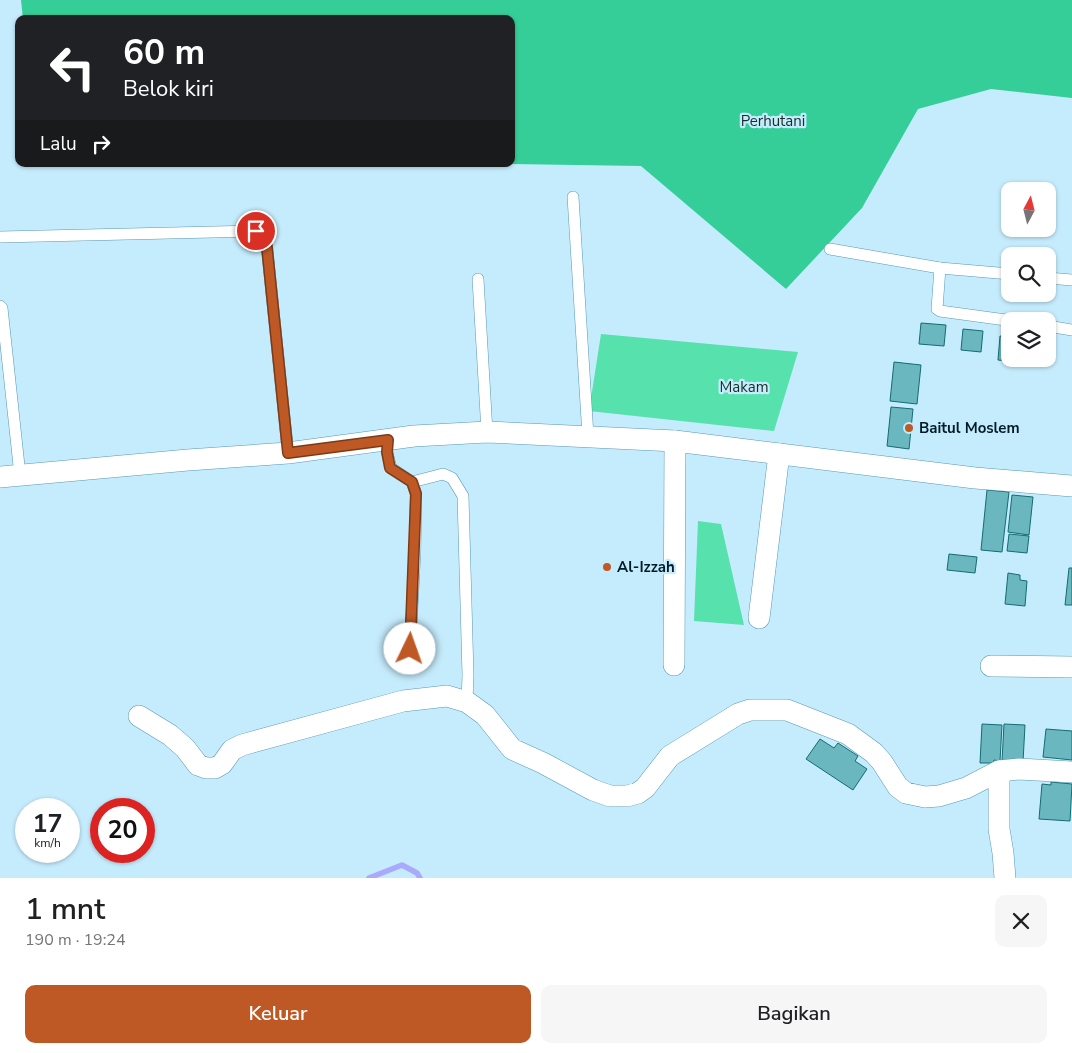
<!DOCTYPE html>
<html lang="id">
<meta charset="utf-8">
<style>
:root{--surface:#fff;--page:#f6f6f6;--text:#202124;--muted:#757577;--accent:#be5926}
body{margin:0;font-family:"Nunito Sans",sans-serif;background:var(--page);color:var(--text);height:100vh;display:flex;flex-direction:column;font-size:19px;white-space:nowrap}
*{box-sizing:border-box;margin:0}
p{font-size:16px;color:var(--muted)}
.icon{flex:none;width:28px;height:28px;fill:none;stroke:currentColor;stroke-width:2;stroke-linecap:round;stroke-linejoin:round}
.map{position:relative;height:878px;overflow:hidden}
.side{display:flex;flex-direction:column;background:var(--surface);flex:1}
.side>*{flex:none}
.hud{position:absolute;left:15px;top:15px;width:500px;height:152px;border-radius:10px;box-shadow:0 1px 4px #0004;background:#202124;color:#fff;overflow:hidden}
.needle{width:32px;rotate:7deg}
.controls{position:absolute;left:1001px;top:182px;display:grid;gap:10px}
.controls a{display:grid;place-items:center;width:55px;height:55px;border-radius:10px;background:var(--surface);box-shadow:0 1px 4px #0004;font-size:25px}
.speed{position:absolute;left:15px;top:798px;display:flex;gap:10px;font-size:25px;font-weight:700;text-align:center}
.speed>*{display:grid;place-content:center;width:65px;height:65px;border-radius:50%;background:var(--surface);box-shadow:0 1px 4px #0004;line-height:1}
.speed small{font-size:12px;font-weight:400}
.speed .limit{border:8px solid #d22;background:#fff;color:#111}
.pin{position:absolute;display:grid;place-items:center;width:42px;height:42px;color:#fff;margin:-21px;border:2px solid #fff;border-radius:50%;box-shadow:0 1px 5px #0007}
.me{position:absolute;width:55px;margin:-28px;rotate:3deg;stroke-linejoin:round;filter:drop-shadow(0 0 4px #0008)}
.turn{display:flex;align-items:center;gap:18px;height:105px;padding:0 25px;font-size:22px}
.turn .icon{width:65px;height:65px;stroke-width:2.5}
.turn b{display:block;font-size:35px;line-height:42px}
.then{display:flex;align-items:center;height:48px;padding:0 25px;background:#0003;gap:10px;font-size:19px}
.round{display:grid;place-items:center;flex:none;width:52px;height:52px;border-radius:10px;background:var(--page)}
.summary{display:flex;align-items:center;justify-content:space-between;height:85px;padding:0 25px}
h1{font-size:30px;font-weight:600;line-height:38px}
.button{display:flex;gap:10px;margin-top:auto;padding:10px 25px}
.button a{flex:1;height:58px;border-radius:10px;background:var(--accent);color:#fff;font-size:20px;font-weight:600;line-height:58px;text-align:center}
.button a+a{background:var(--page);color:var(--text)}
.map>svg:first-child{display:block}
.green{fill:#57e1ad}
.forest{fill:#35ce99}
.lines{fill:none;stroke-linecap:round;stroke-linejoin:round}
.stream{stroke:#aba9fb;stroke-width:5.5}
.building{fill:#6ab7c0;stroke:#146b73}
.service-casing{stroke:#5799b2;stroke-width:12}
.minor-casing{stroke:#5799b2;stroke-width:22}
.service{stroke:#fff;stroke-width:11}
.minor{stroke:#fff;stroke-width:21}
.route-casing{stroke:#7c3a19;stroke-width:12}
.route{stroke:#be5926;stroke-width:9}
.poi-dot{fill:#be5926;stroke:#c5ecfd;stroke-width:2}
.labels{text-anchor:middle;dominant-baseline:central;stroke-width:4.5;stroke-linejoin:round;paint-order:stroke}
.park-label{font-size:15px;fill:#172f25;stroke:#c5ecfd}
.poi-label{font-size:15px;font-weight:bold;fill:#011c26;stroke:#c5ecfd;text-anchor:start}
</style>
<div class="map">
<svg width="1072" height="878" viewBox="0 0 1072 878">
<rect width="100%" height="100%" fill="#c5ecfd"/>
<g class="green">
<path d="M601 334 798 352 774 431 589 411Z"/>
<path d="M698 521 721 524 744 625 694 621Z"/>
</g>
<path class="forest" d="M21 0H1072V98L991 89 918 109 862 208 786 289 641 166 511 164V19H23Z"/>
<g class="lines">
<path class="stream" d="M369 878 402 865 417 873 420 878"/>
</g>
<g class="building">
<path d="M921 323 946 325 944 346 919 344Z"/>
<path d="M963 329 983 331 981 352 961 350Z"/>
<path d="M1000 336 1010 337V359H1017V362L998 360Z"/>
<path d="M894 362 921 365 917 404 890 401Z"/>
<path d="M891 407 913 409 909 449 887 446Z"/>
<path d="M987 490 1009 492 1002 552 981 550Z"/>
<path d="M1012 495 1033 497 1029 535 1008 532Z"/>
<path d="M1009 534 1029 536 1027 553 1007 551Z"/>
<path d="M949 554 977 557 975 573 947 570Z"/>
<path d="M1069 568H1072V605H1065Z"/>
<path d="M1008 573 1020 575V580L1027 581 1025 606 1005 604Z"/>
<path d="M982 724 1002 725 1000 761 994 760 993 763H980Z"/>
<path d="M1004 724 1025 725 1023 762 1002 761Z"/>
<path d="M1046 729 1072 731V760L1043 757Z"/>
<path d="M820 739 834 748 838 743 858 756 855 761 867 769 853 790 806 759Z"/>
<path d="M1051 782 1072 784 1070 821 1039 819 1042 784 1051 785Z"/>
</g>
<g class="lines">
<defs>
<g id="service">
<path d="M573 197 588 436"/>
<path d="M0 237 256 231C263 236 266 240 267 248L288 453"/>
<path d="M830 249 940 268 1010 274"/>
<path d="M940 268 937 309 940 311 1013 321"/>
<path d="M1048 278 1072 280"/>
<path d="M478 279 487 432"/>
<path d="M0 306 2 308 20 475"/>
<path d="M1048 326 1072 330"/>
<path d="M388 440 387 452 391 468 412 482 416 494 415 552 409 668"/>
<path d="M412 482 443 474 452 478 463 496 468 675 467 702"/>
</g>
<g id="minor">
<path d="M0 477 188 460 288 453 414 436 487 432 675 441 975 478 1072 486"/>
<path d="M759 618 779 454"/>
<path d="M674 665 675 441"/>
<path d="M991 666 1072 667"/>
<path d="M139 716 170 735 185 748 198 765 206 768H215L222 764 232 750 242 745 403 701 447 696 467 702 485 715 512 749 543 763 593 790 610 796H627L638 793 645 788 670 756 738 714 750 710H787L848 734 874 753 882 762 898 787 906 793 925 797 939 796 966 788 999 771 1019 769 1072 772"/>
<path d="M999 771V829L1003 853 1005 878"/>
</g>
</defs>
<use href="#service" class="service-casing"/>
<use href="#minor" class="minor-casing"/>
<use href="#service" class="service"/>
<use href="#minor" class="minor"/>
</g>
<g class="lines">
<defs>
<path id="route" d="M256 231C263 236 266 240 267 248L288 453 388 440 387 452 390 468 412 482 416 494 410 649"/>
</defs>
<use href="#route" class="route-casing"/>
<use href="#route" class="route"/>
</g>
<g class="poi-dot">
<circle cx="909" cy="428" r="5"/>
<circle cx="607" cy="567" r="5"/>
</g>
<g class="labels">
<g class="park-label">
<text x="773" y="121">Perhutani</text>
<text x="744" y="387">Makam</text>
</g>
<g class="poi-label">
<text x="919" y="428">Baitul Moslem</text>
<text x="617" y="567">Al-Izzah</text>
</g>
</g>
</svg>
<div class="controls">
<a><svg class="needle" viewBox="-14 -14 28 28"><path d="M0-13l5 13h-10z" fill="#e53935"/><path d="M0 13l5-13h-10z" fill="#757577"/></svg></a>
<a><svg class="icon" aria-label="search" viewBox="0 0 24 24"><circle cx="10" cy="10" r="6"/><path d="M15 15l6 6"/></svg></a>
<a><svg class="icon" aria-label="layers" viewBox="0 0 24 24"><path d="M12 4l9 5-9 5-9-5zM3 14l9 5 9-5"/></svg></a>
</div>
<div class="speed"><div>17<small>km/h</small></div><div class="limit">20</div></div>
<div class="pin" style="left:256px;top:231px;background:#d93025"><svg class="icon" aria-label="arrive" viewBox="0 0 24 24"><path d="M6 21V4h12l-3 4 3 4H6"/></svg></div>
<svg class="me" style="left:410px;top:649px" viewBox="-20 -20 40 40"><circle r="19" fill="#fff"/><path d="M0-13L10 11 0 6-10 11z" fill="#be5926"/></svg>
<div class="hud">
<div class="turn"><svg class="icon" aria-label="left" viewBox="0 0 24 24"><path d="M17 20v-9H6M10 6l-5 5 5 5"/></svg><div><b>60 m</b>Belok kiri</div></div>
<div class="then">Lalu<svg class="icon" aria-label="right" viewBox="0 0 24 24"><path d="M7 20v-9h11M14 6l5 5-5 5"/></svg></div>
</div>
</div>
<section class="side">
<div class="summary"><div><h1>1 mnt</h1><p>190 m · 19:24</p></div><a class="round"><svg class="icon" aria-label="close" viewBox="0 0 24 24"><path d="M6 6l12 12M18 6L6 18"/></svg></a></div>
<div class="button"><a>Keluar</a><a>Bagikan</a></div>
</section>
